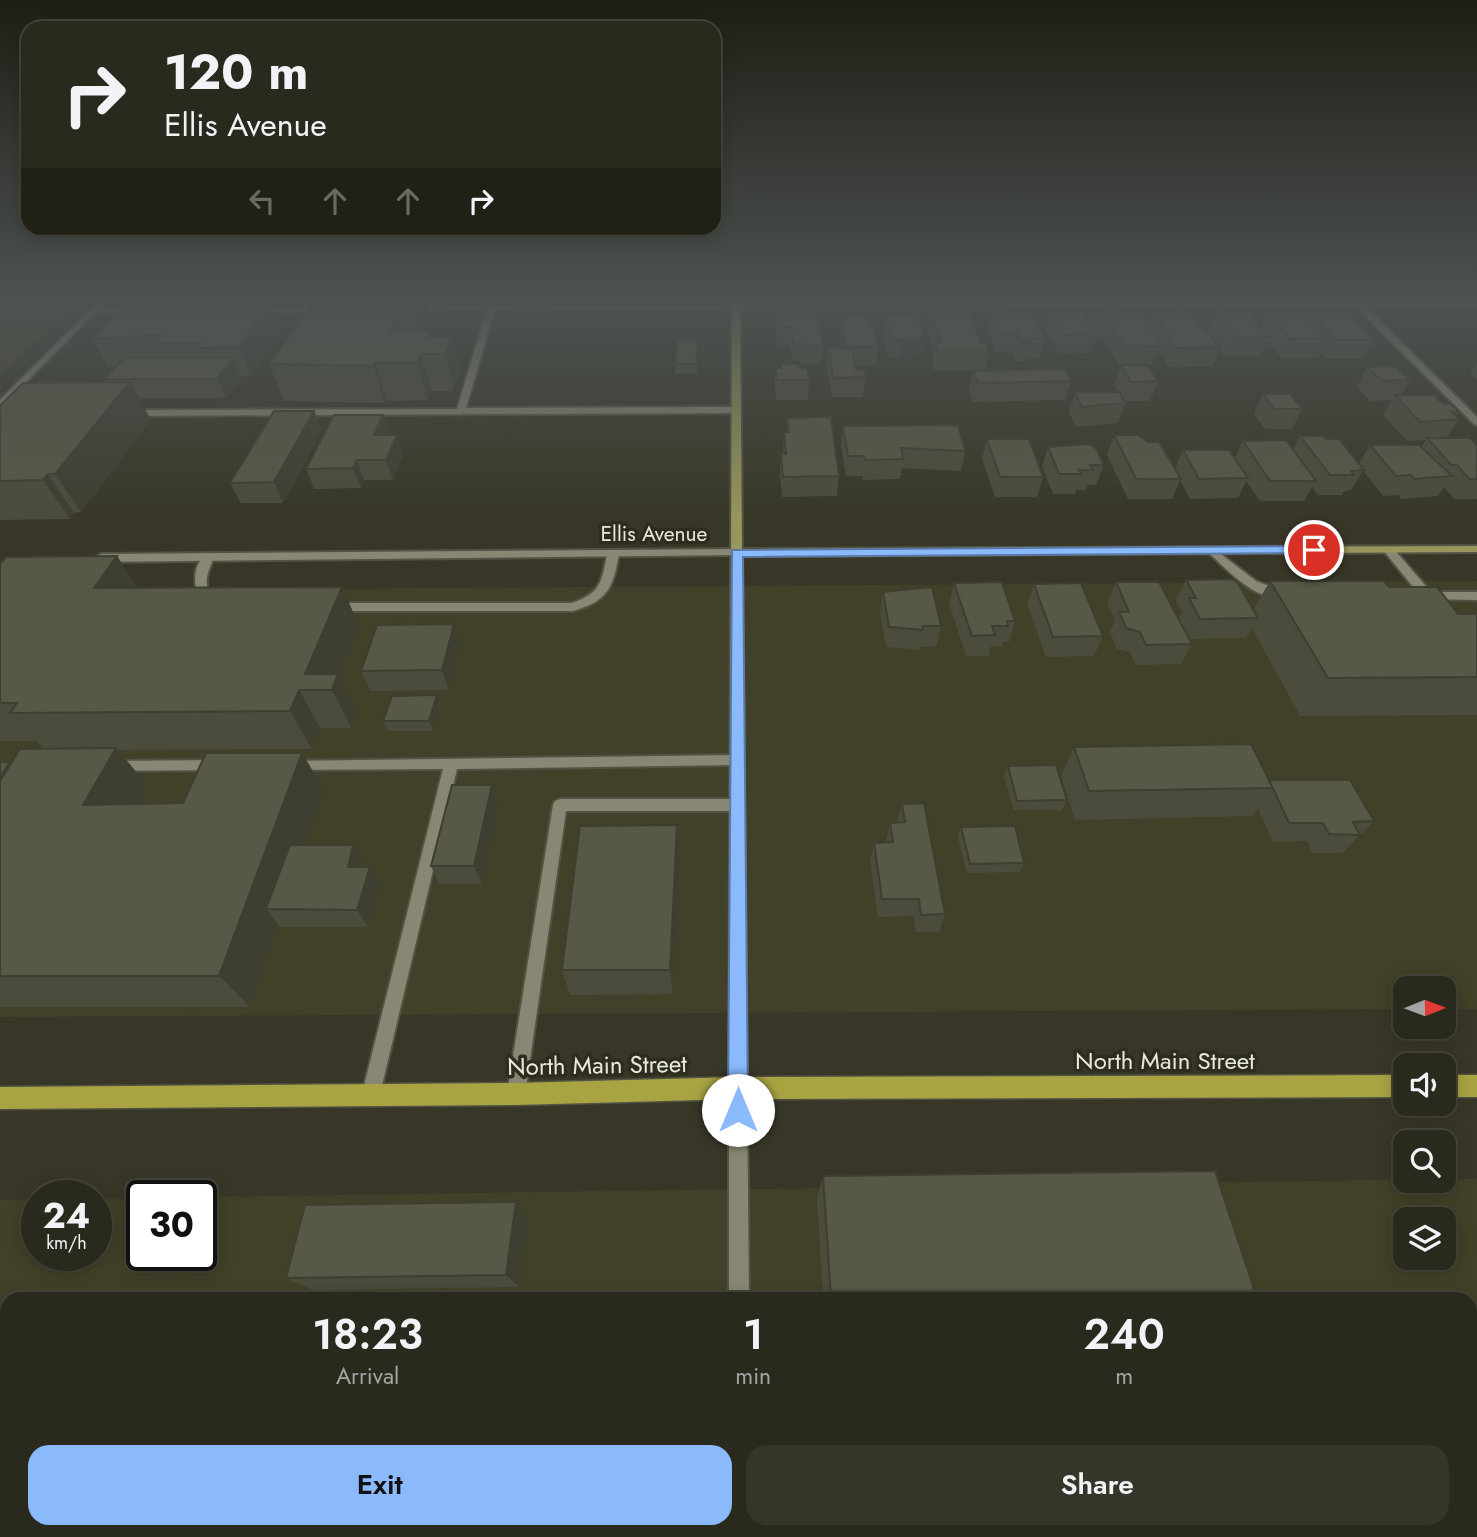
<!DOCTYPE html>
<style>
:root{--surface:#2a291d;--page:#36352a;--text:#f1f3f6;--muted:#a5a6a4;--line:#46453b;--accent:#8abafc}
body{margin:0;font-family:Jost,sans-serif;background:var(--page);color:var(--text);height:100vh;display:flex;flex-direction:column;font-size:26px;white-space:nowrap}
*{box-sizing:border-box;margin:0}
p{font-size:23px;color:var(--muted)}
.icon{flex:none;width:38px;height:38px;fill:none;stroke:currentColor;stroke-width:2;stroke-linecap:round;stroke-linejoin:round}
.map{position:relative;flex:1;overflow:hidden}
.sheet{position:absolute;left:0px;top:1292px;width:1477px;height:247px;display:flex;flex-direction:column;background:var(--surface);border-radius:21px 21px 0 0;box-shadow:0 4px 18px #0003,0 0 0 2px var(--line)}
.sheet>*{flex:none}
.hud{position:absolute;left:21px;top:21px;width:700px;height:214px;border-radius:21px;box-shadow:0 4px 18px #0003,0 0 0 2px var(--line);background:#2a291d;color:var(--text);overflow:hidden}
.needle{width:46px;rotate:89deg}
.fabs{position:absolute;left:1393px;top:976px;display:grid;gap:14px}
.fabs a{display:grid;place-items:center;width:63px;height:63px;border-radius:14px;background:var(--surface);box-shadow:0 4px 18px #0003,0 0 0 2px var(--line);font-size:35px}
.speed{position:absolute;left:21px;top:1180px;display:flex;gap:14px;font-size:35px;font-weight:700;text-align:center}
.speed>*{display:grid;place-content:center;width:91px;height:91px;border-radius:50%;background:var(--surface);box-shadow:0 4px 18px #0003,0 0 0 2px var(--line);line-height:1}
.speed small{font-size:18px;font-weight:400}
.speed .limit{border:4px solid #111;border-radius:10px;background:#fff;color:#111}
.pin{position:absolute;display:grid;place-items:center;width:60px;height:60px;color:#fff;margin:-30px;border:4px solid #fff;border-radius:50%;box-shadow:0 2px 7px #0007}
.me{position:absolute;width:77px;margin:-38px;rotate:0deg;stroke-linejoin:round;filter:drop-shadow(0 0 5px #0008)}
.turn{display:flex;align-items:center;gap:24px;height:147px;padding:0 28px;font-size:32px}
.turn .icon{width:91px;height:91px;stroke-width:2.5}
.turn b{display:block;font-size:49px;line-height:60px}
.lanes{display:flex;align-items:center;height:66px;padding:0 28px;background:#0003;justify-content:center;gap:35px;direction:ltr}
.lanes .off{opacity:.35}
.eta{display:flex;justify-content:space-evenly;align-items:center;height:119px;text-align:center}
.eta b{font-size:42px;font-weight:600;line-height:49px}
.button{display:flex;gap:14px;margin-top:auto;padding:14px 28px}
.button a{flex:1;height:80px;border-radius:21px;background:var(--accent);color:#111;font-size:28px;font-weight:600;line-height:80px;text-align:center}
.button a+a{background:var(--page);color:var(--text)}
.map>svg:first-child{display:block}
.built{fill:#414028;fill-rule:evenodd}
.green{fill:#464628}
.lines{fill:none;stroke-linecap:round;stroke-linejoin:round}
.lane-casing{stroke:#535345;stroke-width:4}
.street-casing{stroke:#535345;stroke-width:4}
.secondary-casing{stroke:#535345;stroke-width:4}
.primary-casing{stroke:#535345;stroke-width:3}
.lane{fill:#878774;fill-rule:evenodd}
.street{fill:#878774;fill-rule:evenodd}
.secondary{fill:#98965b;fill-rule:evenodd}
.primary{fill:#a9a442;fill-rule:evenodd}
.wall{fill:#4c4c3c}
.shaded-wall{fill:#3e3e31}
.building{fill:#585846;stroke:#3e3e31;stroke-width:2}
.route{fill:#8abafc;stroke:#5a79a4;stroke-width:2}
.labels{text-anchor:middle;dominant-baseline:central;stroke-width:7;stroke-linejoin:round;paint-order:stroke}
.street-label{font-size:21px;fill:#e8e8dd;stroke:#2e2d1d}
.near-street-label{font-size:24px;fill:#e8e8dd;stroke:#2e2d1d}
</style>
<div class="map">
<svg width="1477" height="1537" viewBox="0 0 1477 1537">
<rect width="100%" height="100%" fill="#383727"/>
<g class="built">
<path d="M1477 581V1009H1444V989H1405V1009L0 1017V591Z"/>
<path d="M1444 1179H1477V1537H0V1200H37V1255H96V1199L142 1198V1255H201V1197ZM1405 1220H1444V1258H1405ZM7 1298H1470V1531H7Z"/>
</g>
<path class="green" d="M0 303H76L0 377Z"/>
<g class="lines">
<defs>
<g id="lane">
<path d="M491 307 495 309 466 408 736 407 741 410 736 413 129 416 124 413 129 410 457 409 487 309Z"/>
<path d="M1389 547 1393 548 1431 592H1477V600L1423 599 1383 550Z"/>
<path d="M1213 548 1256 581 1285 592V598C1257 602 1228 571 1209 553L1207 551Z"/>
<path d="M613 550 619 554C613 588 608 601 573 611H331L325 607 331 603H572C601 593 602 581 607 554Z"/>
<path d="M208 553 214 557C206 577 202 584 216 602L210 606C191 598 190 563 208 553Z"/>
<path d="M737 755 742 756 744 760 742 764 737 765 457 769 380 1094 377 1100 371 1103 365 1100 362 1094 443 769 291 770 286 769 284 765 286 761Z"/>
<path d="M218 760 223 761 225 765 223 769 218 770 112 771 107 770 105 766 107 762 112 761Z"/>
<path d="M560 799H737L742 801 744 805 742 809 737 811H566L525 1094 522 1100 516 1103 510 1100 507 1094 553 805 555 801Z"/>
</g>
<g id="street">
<path d="M97 303H103L101 308H137L141 310 137 312H96L0 408V400Z"/>
<path d="M1218 303H1477V306L1366 307 1477 417V425L1474 424 1356 307 413 311 409 309 413 307Z"/>
<path d="M252 308H326L330 310 326 312H252Z"/>
<path d="M737 549 743 553 741 555 101 562 95 558 101 554Z"/>
<path d="M738 1079 744 1082 747 1088 749 1298H729V1088L732 1082Z"/>
<rect x="729" y="1531" width="24" height="6"/>
</g>
<path id="secondary" d="M732 303H740L742 549 1477 546V552L742 556 747 1088 744 1094 738 1097 732 1094 729 1088Z"/>
<g id="primary">
<path d="M1405 1075V1097L738 1099 516 1105 0 1109V1087L516 1083 738 1077Z"/>
<rect x="1444" y="1075" width="33" height="22"/>
</g>
</defs>
<use href="#lane" class="lane-casing"/>
<use href="#street" class="street-casing"/>
<use href="#secondary" class="secondary-casing"/>
<use href="#primary" class="primary-casing"/>
<use href="#lane" class="lane"/>
<use href="#street" class="street"/>
<use href="#secondary" class="secondary"/>
<use href="#primary" class="primary"/>
</g>
<g class="wall">
<path d="M157 303 160 308 282 330 251 375 241 376V377L226 398H139L151 420 81 512 74 513 70 519 0 520V406L107 382 105 379 116 367H108L92 339Z"/>
<path d="M314 303H427L435 332 433 337H452L461 373 454 391H432L428 400 387 401 385 403 284 401 269 364Z"/>
<path d="M1092 311 1147 324 1152 311 1207 331 1214 313 1260 326 1267 311 1308 318 1311 313 1374 340 1363 359H1326L1321 354 1319 358H1281L1267 341 1260 356H1225L1219 349 1212 366 1169 367 1158 349 1152 365H1147L1158 381 1150 401H1124L1125 403 1118 423 1076 427 1069 412 1075 392H1119L1114 384 1121 366H1119L1103 339 1095 340 1090 353 1059 354 1046 331 1051 312 1089 322Z"/>
<path d="M992 313 1045 339 1040 358H1025V361H1016L1011 352H996L988 332Z"/>
<path d="M777 314 823 345 821 364 800 365 799 360 792 361 790 345H777L776 333Z"/>
<path d="M931 314 981 343 989 352 985 371 1071 381 1065 400 973 402 969 390 973 371H982H935L932 362 934 352 928 333Z"/>
<path d="M848 315 878 347 876 366H856V370L866 377 863 397H832L826 366 828 347 841 348 840 339 841 320 847 318Z"/>
<path d="M888 315 924 338 921 357 899 359 888 357 883 337 886 318H887Z"/>
<path d="M698 341 697 374H675V364Z"/>
<path d="M1477 362V380L1470 374Z"/>
<path d="M1367 367 1410 380 1401 395 1443 404 1459 412 1456 417 1459 419 1446 438 1477 445V499H1454L1444 487 1438 496 1401 499 1398 495 1383 496 1363 471 1351 490 1344 491 1342 495H1318L1312 487 1304 501H1260L1246 481 1238 498 1190 499 1180 480 1172 499H1128L1107 455 1114 435 1175 468 1183 450 1235 458 1243 441 1293 449 1300 436 1326 439 1359 464 1370 445 1421 447 1426 440 1407 441 1383 415 1392 400 1370 401 1357 387Z"/>
<path d="M775 368 809 380 808 400H776L775 387Z"/>
<path d="M1263 394 1302 409 1292 429H1265L1254 414Z"/>
<path d="M314 411 322 430 283 503H241L230 483Z"/>
<path d="M383 415 390 435 403 455 393 480H364L361 488 314 489 306 469Z"/>
<path d="M787 418 839 476 837 496 782 497 780 474 781 454H783L784 432H787Z"/>
<path d="M843 426 965 451 961 471 902 468 900 479 863 480 862 476H846L841 446Z"/>
<path d="M987 439 1043 477 1037 497H995L982 459Z"/>
<path d="M1048 447 1104 465 1096 485H1087L1086 490H1076L1075 494H1053L1042 467Z"/>
<path d="M0 564 138 588 342 587 359 626 339 677 357 712 351 728H320L312 749 118 750 147 785 137 804 183 803 302 753 324 790 305 845H353L364 863V867H370L381 885 368 927H280L278 924 250 1007H0V762L11 763 44 749 37 741H0Z"/>
<path d="M1186 580 1253 610 1270 581 1389 587 1458 614H1477V715L1300 716 1252 628 1246 638 1189 639 1192 644 1181 664 1136 665 1130 652 1117 649 1110 632 1115 621 1107 603 1116 582 1188 638 1179 618 1182 612 1176 600Z"/>
<path d="M954 583 1015 621 1009 642H1003L1002 646H991L989 656H966L949 603Z"/>
<path d="M1034 584 1103 636 1094 656 1046 657 1027 604Z"/>
<path d="M883 592 941 626 937 646 919 647V650L886 647 880 612Z"/>
<path d="M461 644 449 690 370 691 361 671Z"/>
<path d="M437 695 440 705 433 731H388L383 721Z"/>
<path d="M1074 747 1269 780 1374 821 1342 853H1312L1307 841 1273 842 1258 808 1252 816 1075 820 1061 776Z"/>
<path d="M1008 766 1067 800 1062 810H1014L1004 776Z"/>
<path d="M492 785 499 804 482 884H439L431 866Z"/>
<path d="M902 804 945 914 939 932H916L913 916 878 917 870 861 874 843 886 842 890 823 897 822Z"/>
<path d="M961 827 1024 863 1020 872 967 873 958 837Z"/>
<path d="M680 853 673 994 570 995 562 970Z"/>
<path d="M823 1176 1257 1298H823L817 1198Z"/>
<path d="M516 1202 528 1218 519 1287 312 1290 286 1278Z"/>
<path d="M1477 1422V1537H1464L1462 1531H1470V1423Z"/>
<path d="M838 1531H1333L1335 1537H839Z"/>
</g>
<g class="shaded-wall">
<path d="M157 303 170 330 151 308Z"/>
<path d="M271 303 282 330 251 375 239 347Z"/>
<path d="M422 303H427L435 332 423 354 414 320Z"/>
<path d="M396 321 407 357 390 331Z"/>
<path d="M452 337 461 373 454 391 445 354Z"/>
<path d="M924 338 921 357 899 359 901 340Z"/>
<path d="M422 354 432 391 428 400 417 363Z"/>
<path d="M233 358 241 377 226 398 217 379Z"/>
<path d="M375 363 387 401 385 403 373 366Z"/>
<path d="M130 382 151 420 81 512 55 474Z"/>
<path d="M314 411 322 430 283 503 274 482Z"/>
<path d="M383 415 390 434 381 455 374 435Z"/>
<path d="M397 435 403 455 393 480 386 460Z"/>
<path d="M357 460 364 480 361 488 353 468Z"/>
<path d="M48 474 74 513 70 519 43 480Z"/>
<path d="M117 556 143 595 94 588Z"/>
<path d="M342 587 359 626 339 677 357 712 351 728 332 690 305 674Z"/>
<path d="M454 624 461 644 449 690 442 670Z"/>
<path d="M299 690 320 728 312 749 290 711Z"/>
<path d="M437 695 440 705 433 731 429 721Z"/>
<path d="M116 748 147 785 118 841 83 805Z"/>
<path d="M302 753 324 790 283 909H266L278 924 250 1007 219 976Z"/>
<path d="M10 762 47 799 0 877V777Z"/>
<path d="M492 785 499 804 482 884 474 866Z"/>
<path d="M677 825 680 853 673 994 670 970Z"/>
<path d="M353 845 364 863 359 885 348 867Z"/>
<path d="M370 867 381 885 368 927 357 910Z"/>
<path d="M516 1202 528 1218 519 1287 506 1275Z"/>
<path d="M101 1293 120 1298H98Z"/>
</g>
<g class="building">
<path d="M127 303H157L151 308H179L184 303H271L239 347 197 348 200 344H152L160 335 92 339Z"/>
<path d="M314 303H422L414 320 396 321 390 331H431L429 337H452L445 354H422L417 363H375L373 366 269 364Z"/>
<path d="M1137 310 1160 342H1156L1159 346 1125 347 1109 321H1098L1092 311Z"/>
<path d="M1188 310 1220 347 1176 348 1152 311Z"/>
<path d="M1247 311 1269 337H1233L1214 313Z"/>
<path d="M1267 311H1301L1329 339H1290Z"/>
<path d="M1051 312 1083 313 1096 334 1064 335Z"/>
<path d="M992 313H1032L1045 339H1028L1029 342H1020L1016 333H1000Z"/>
<path d="M1311 313H1347L1374 340H1336Z"/>
<path d="M777 314H818L823 345 801 346 800 341 793 342 791 327H778Z"/>
<path d="M931 314H970L981 343H986L989 352H938L936 343H941Z"/>
<path d="M848 315 870 318 878 347H846L841 320 848 318Z"/>
<path d="M888 315H913L918 318 924 338 901 340 891 338 886 318H889Z"/>
<path d="M677 341H698L696 364H675Z"/>
<path d="M828 347 852 349 856 370H864L866 377 833 378Z"/>
<path d="M124 358H233L217 379H105Z"/>
<path d="M781 364H799L800 368H807L809 380H777L775 368H781Z"/>
<path d="M1121 365H1147L1158 381 1131 382Z"/>
<path d="M1395 366 1410 380 1382 381 1367 367Z"/>
<path d="M1065 369 1071 381 978 383 973 371Z"/>
<path d="M130 382 55 474H48L43 480 0 481V406L23 383Z"/>
<path d="M1075 392H1119L1125 403 1082 407Z"/>
<path d="M1263 394H1290L1302 409H1274Z"/>
<path d="M1395 395H1434L1443 404H1451L1459 412H1452L1459 419 1420 422Z"/>
<path d="M274 411H314L274 482 230 483Z"/>
<path d="M334 415H383L374 435H397L386 460H357L353 468 306 469Z"/>
<path d="M831 417 839 476 783 477 781 454H786L784 432H789L787 418Z"/>
<path d="M958 425 965 451 901 448 903 459 865 460 864 456H848L843 426Z"/>
<path d="M1114 435H1138L1148 442H1159L1181 479H1136Z"/>
<path d="M1300 436H1323L1326 439H1339L1364 470 1351 471 1354 475H1330Z"/>
<path d="M1427 438H1470L1477 445V479H1469L1457 465H1451Z"/>
<path d="M987 439H1029L1043 477H1000Z"/>
<path d="M1286 440 1316 481H1270L1243 441Z"/>
<path d="M1088 444 1095 447 1104 465H1090L1093 470H1079L1081 474H1059L1048 447Z"/>
<path d="M1370 445H1419L1452 476 1414 479 1411 475 1396 476Z"/>
<path d="M1183 450H1229L1248 478 1199 479Z"/>
<path d="M117 556 94 588 342 587 305 674H338L332 690H299L290 711 10 713 17 703H0V564L6 557Z"/>
<path d="M1232 579 1238 583 1258 618 1200 619 1189 598H1196L1186 580Z"/>
<path d="M1270 581H1384L1389 587H1437L1458 614H1477V677L1328 678Z"/>
<path d="M1002 582 1015 621H1007L1008 626H992L995 635 972 636 954 583Z"/>
<path d="M1116 582H1159L1192 644 1146 645 1140 632 1126 628 1119 612H1129Z"/>
<path d="M1081 583 1103 636 1053 637 1034 584Z"/>
<path d="M932 587 941 626H922L923 630 889 627 883 592Z"/>
<path d="M454 624 442 670 361 671 377 625Z"/>
<path d="M437 695 429 721H383L392 696Z"/>
<path d="M1251 744 1273 788 1089 791 1074 747Z"/>
<path d="M116 748 83 805 183 803 206 753H302L219 976H0V781L20 749Z"/>
<path d="M0 762H10L0 777Z"/>
<path d="M1056 765 1067 800 1017 801 1008 766Z"/>
<path d="M1269 780H1350L1374 821 1353 822 1360 835 1329 834 1323 823H1289Z"/>
<path d="M452 785H492L474 866H431Z"/>
<path d="M924 803 945 914 921 915 919 899H882L874 843 893 842 890 823 905 822 902 804Z"/>
<path d="M677 825 670 970H562L580 826Z"/>
<path d="M1015 826 1024 863 970 864 961 827Z"/>
<path d="M290 845H353L348 867H370L357 910 266 909Z"/>
<path d="M1215 1171 1257 1298H831L823 1176Z"/>
<path d="M516 1202 506 1275 286 1278 305 1205Z"/>
<path d="M59 1292 101 1293 98 1298H57Z"/>
<path d="M1477 1422V1452L1470 1436V1423Z"/>
<path d="M847 1531H1333L1335 1537H848Z"/>
</g>
<linearGradient id="sky" x2="0" y2="1"><stop stop-color="#1f1e15"/><stop offset="0.58" stop-color="#4d5352"/><stop offset="1" stop-color="#4d5352" stop-opacity="0"/></linearGradient>
<rect width="1477" height="518" fill="url(#sky)"/>
<path class="route" d="M1314 546 1320 550 1318 553 743 557 748 1110 745 1117 738 1120 731 1117 728 1110 732 550Z"/>
<g class="labels">
<g class="street-label">
<text x="654" y="534">Ellis Avenue</text>
</g>
<g class="near-street-label">
<text x="1165" y="1060">North Main Street</text>
<text transform="translate(597 1065) rotate(-1)">North Main Street</text>
</g>
</g>
</svg>
<div class="fabs">
<a><svg class="needle" viewBox="-14 -14 28 28"><path d="M0-13l5 13h-10z" fill="#e53935"/><path d="M0 13l5-13h-10z" fill="#a5a6a4"/></svg></a>
<a><svg class="icon" aria-label="sound" viewBox="0 0 24 24"><path d="M4 9h4l5-4v14l-5-4H4zM17 9q2 3 0 6"/></svg></a>
<a><svg class="icon" aria-label="search" viewBox="0 0 24 24"><circle cx="10" cy="10" r="6"/><path d="M15 15l6 6"/></svg></a>
<a><svg class="icon" aria-label="layers" viewBox="0 0 24 24"><path d="M12 4l9 5-9 5-9-5zM3 14l9 5 9-5"/></svg></a>
</div>
<div class="speed"><div>24<small>km/h</small></div><div class="limit">30</div></div>
<div class="pin" style="left:1314px;top:550px;background:#d93025"><svg class="icon" aria-label="arrive" viewBox="0 0 24 24"><path d="M6 21V4h12l-3 4 3 4H6"/></svg></div>
<svg class="me" style="left:738px;top:1110px" viewBox="-20 -20 40 40"><circle r="19" fill="#fff"/><path d="M0-13L10 11 0 6-10 11z" fill="#8abafc"/></svg>
<div class="hud">
<div class="turn"><svg class="icon" aria-label="right" viewBox="0 0 24 24"><path d="M7 20v-9h11M14 6l5 5-5 5"/></svg><div><b>120 m</b>Ellis Avenue</div></div>
<div class="lanes"><svg class="icon off" aria-label="left" viewBox="0 0 24 24"><path d="M17 20v-9H6M10 6l-5 5 5 5"/></svg><svg class="icon off" aria-label="ahead" viewBox="0 0 24 24"><path d="M12 20V5M6 11l6-6 6 6"/></svg><svg class="icon off" aria-label="ahead" viewBox="0 0 24 24"><path d="M12 20V5M6 11l6-6 6 6"/></svg><svg class="icon" aria-label="right" viewBox="0 0 24 24"><path d="M7 20v-9h11M14 6l5 5-5 5"/></svg></div>
</div>
<section class="sheet">
<div class="eta">
<div><b>18:23</b><p>Arrival</p></div>
<div><b>1</b><p>min</p></div>
<div><b>240</b><p>m</p></div>
</div>
<div class="button"><a>Exit</a><a>Share</a></div>
</section>
</div>
